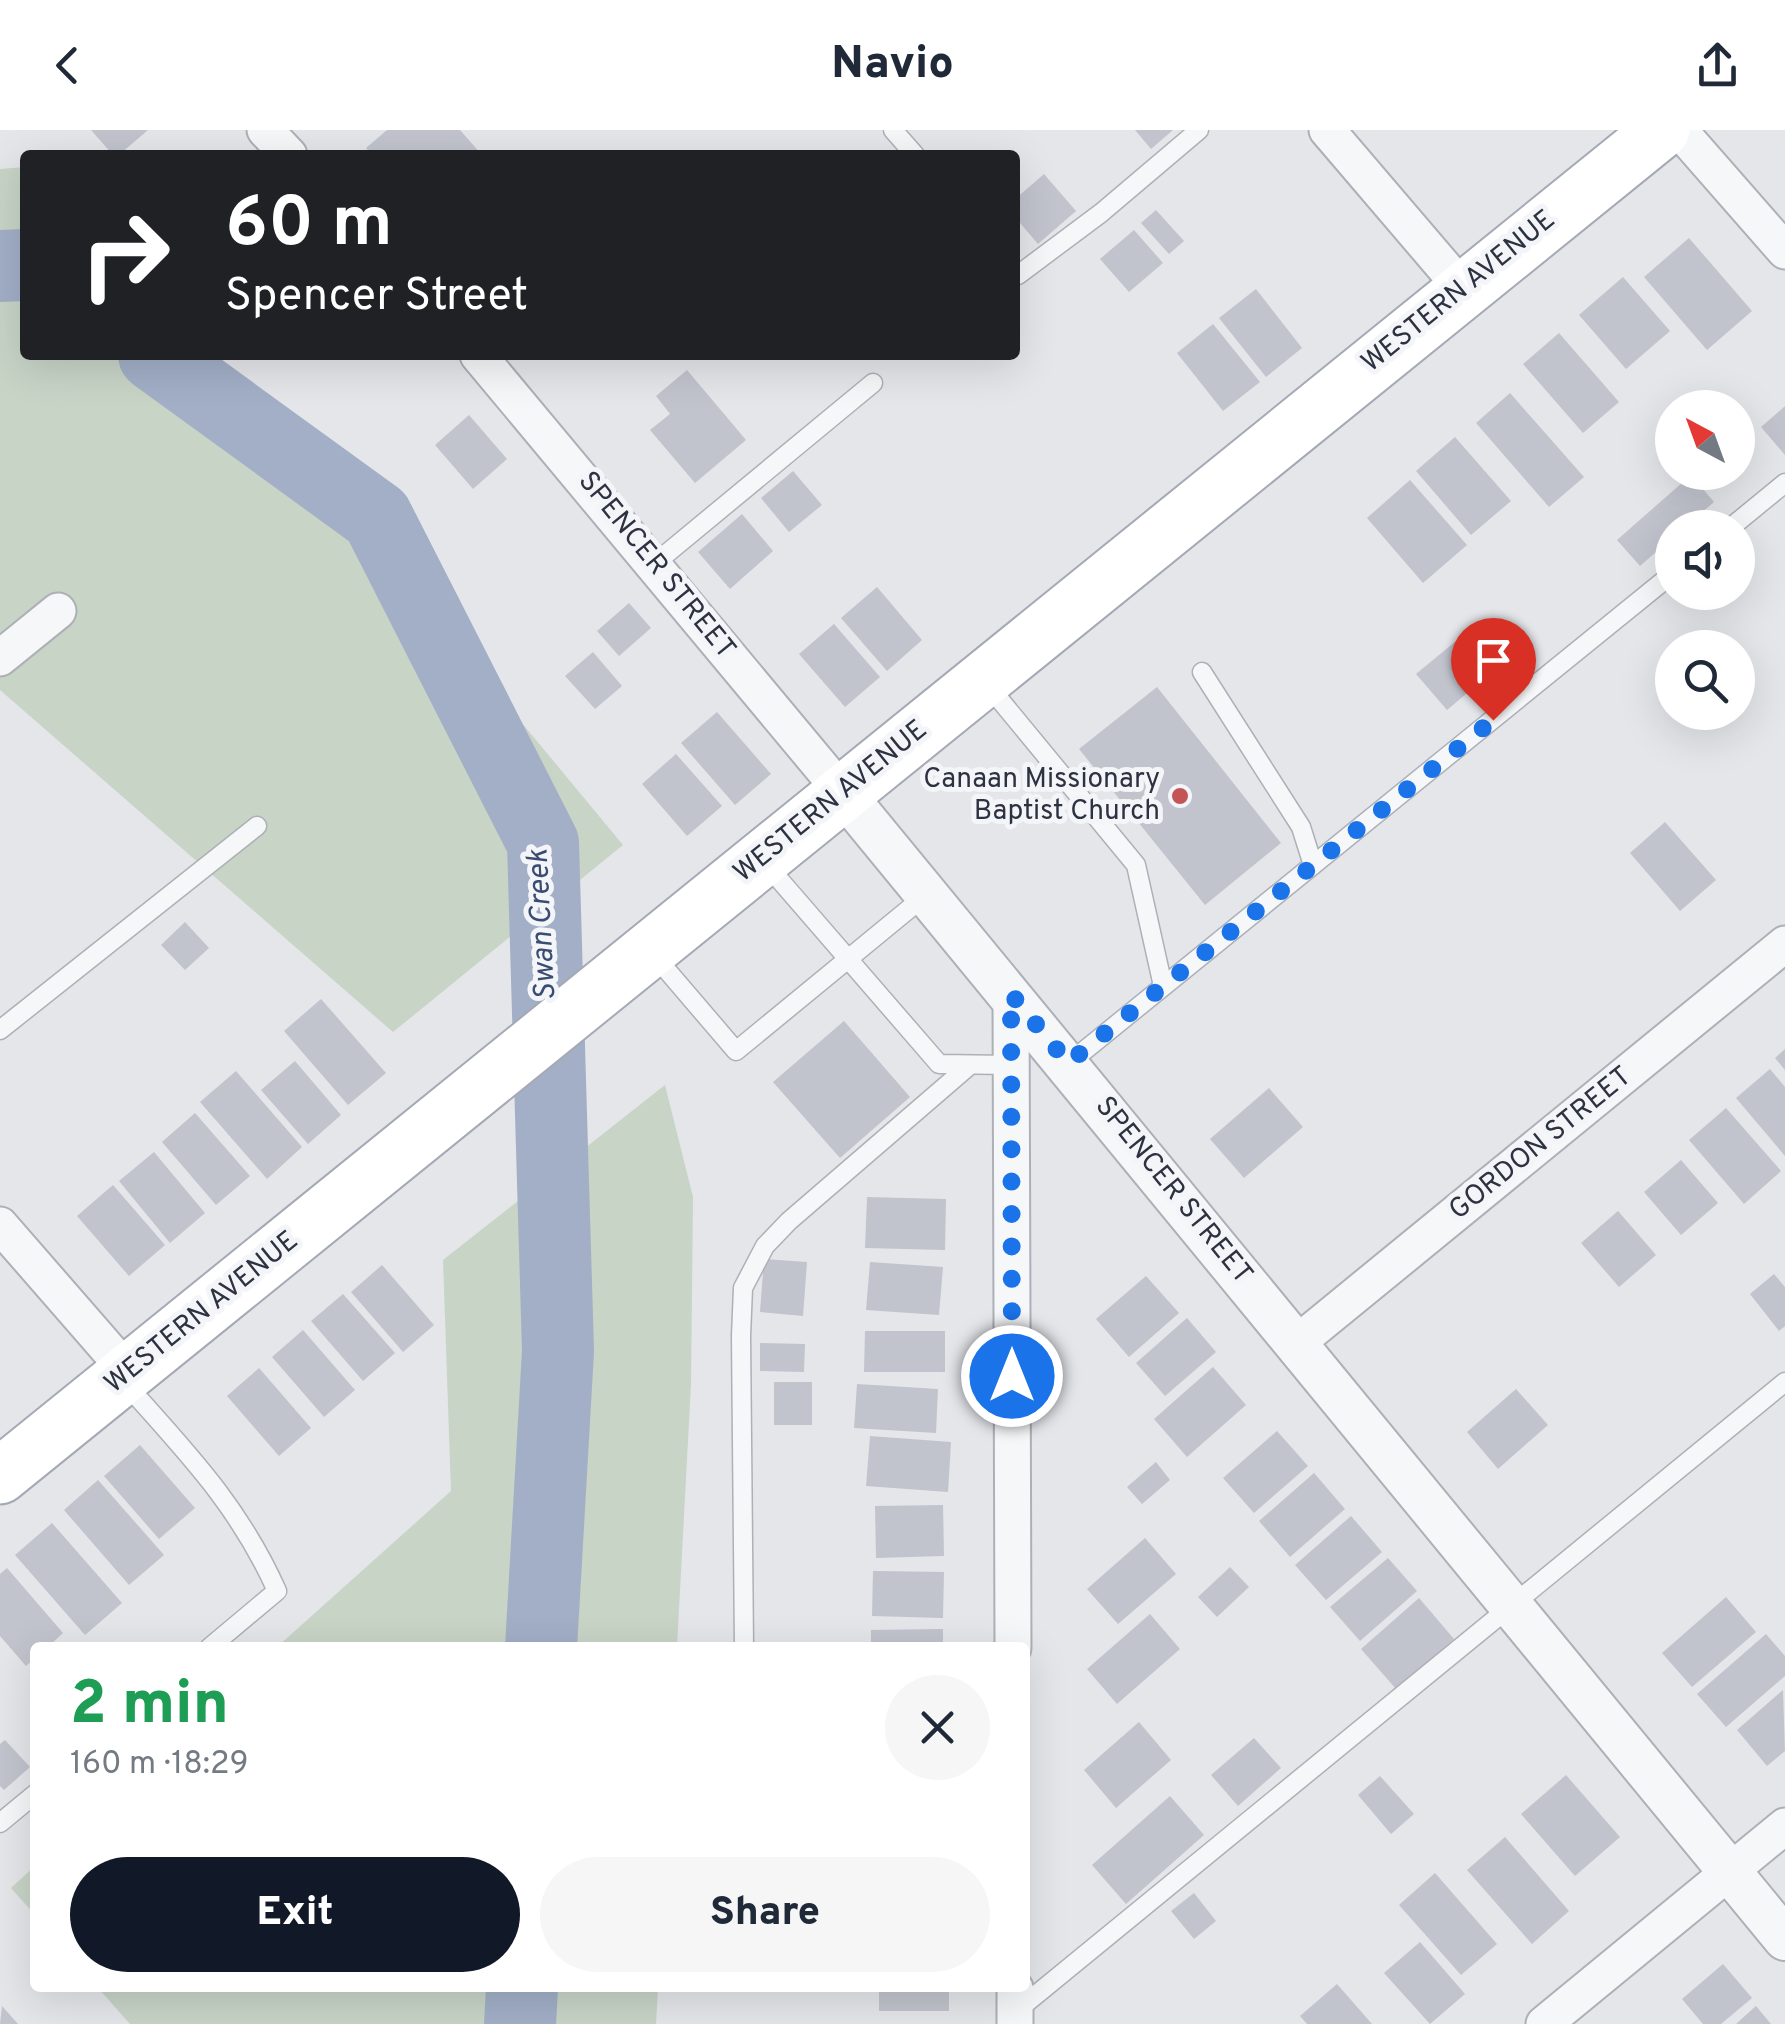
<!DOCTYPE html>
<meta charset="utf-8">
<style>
:root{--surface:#fff;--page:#f6f6f7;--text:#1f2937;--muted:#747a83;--accent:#111827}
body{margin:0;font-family:Overpass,sans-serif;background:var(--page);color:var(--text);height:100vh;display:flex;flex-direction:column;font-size:38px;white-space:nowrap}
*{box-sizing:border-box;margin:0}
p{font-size:32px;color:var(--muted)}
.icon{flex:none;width:55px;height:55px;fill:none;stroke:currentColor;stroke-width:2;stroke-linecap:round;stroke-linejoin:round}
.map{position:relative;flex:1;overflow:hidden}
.drawer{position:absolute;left:30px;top:1512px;width:1000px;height:350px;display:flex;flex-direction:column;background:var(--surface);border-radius:10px;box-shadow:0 10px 40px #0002}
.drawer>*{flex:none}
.top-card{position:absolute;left:20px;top:20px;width:1000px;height:210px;border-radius:10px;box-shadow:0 10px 40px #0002;background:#202124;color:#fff;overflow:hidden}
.needle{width:65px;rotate:319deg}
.tools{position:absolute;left:1655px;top:260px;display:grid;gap:20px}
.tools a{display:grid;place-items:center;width:100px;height:100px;border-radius:50%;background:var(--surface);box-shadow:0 10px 40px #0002;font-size:50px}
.pin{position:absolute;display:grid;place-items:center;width:85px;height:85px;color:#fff;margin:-102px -42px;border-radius:50% 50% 50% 0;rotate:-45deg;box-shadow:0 0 10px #0007}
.pin .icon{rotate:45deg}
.me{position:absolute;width:110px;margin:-55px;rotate:0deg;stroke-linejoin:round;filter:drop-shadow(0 0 8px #0008)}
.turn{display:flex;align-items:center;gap:35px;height:210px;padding:0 40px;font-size:45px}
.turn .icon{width:130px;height:130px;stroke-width:2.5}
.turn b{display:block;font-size:70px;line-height:85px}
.round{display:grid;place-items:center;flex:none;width:105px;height:105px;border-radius:52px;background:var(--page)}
.headline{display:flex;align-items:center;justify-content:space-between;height:170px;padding:0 40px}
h1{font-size:60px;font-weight:800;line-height:75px;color:#1e9e55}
.primary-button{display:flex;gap:20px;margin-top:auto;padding:20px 40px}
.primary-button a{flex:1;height:115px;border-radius:60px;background:var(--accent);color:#fff;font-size:40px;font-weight:800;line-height:115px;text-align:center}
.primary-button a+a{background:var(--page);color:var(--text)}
header{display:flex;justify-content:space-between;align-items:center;height:130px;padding:0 40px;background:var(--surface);font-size:45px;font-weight:800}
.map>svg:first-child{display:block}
.green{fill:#c7d4c6}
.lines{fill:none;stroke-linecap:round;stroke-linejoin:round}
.river{stroke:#a2afc7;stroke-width:72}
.building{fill:#c1c4cd}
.service-casing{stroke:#adb0b7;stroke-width:21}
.minor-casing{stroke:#adb0b7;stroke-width:39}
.tertiary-casing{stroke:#adb0b7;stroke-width:46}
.primary-casing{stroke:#a4a9b5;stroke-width:59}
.service{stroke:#f6f7f9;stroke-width:18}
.minor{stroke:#f6f7f9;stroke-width:35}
.tertiary{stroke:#f6f7f9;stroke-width:42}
.primary{stroke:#fff;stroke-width:55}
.route{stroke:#1a73e8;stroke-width:18;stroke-dasharray:0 32.4}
.poi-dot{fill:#c35557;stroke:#f3f5f8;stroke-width:4}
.labels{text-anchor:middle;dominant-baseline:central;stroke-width:10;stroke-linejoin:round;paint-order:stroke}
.street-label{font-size:28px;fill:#2d3241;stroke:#f3f5f8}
.poi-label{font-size:28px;fill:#2d3241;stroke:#f3f5f8;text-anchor:end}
.water-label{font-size:30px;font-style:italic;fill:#3a4c72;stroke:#f3f5f8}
</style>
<header><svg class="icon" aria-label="back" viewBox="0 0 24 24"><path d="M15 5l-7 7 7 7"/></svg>Navio<svg class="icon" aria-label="share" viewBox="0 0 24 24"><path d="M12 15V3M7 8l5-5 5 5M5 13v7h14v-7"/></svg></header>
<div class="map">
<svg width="1785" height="1894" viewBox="0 0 1785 1894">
<rect width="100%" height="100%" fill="#e4e6ea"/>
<g class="green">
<path d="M25 37V225H217L623 715 393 902 0 560V39Z"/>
<path d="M665 955 693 1067 691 1254 677 1517H277L451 1361 443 1130Z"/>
<path d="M35 1736V1785L11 1758Z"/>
<path d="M98 1858H658L656 1894H130Z"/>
</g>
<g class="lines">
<g class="river">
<path d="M0 136 25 135"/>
<path d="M154 225 377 387 543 713 558 1221 541 1518"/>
<path d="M520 1894 522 1858"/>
</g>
</g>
<g class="building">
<path d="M91 0H148L119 25H113Z"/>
<path d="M387 0H460L482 25H372L366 18Z"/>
<path d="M1135 0H1173L1151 19Z"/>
<path d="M1044 44 1076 81 1038 114 1015 87V69Z"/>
<path d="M1156 80 1184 111 1169 124 1141 93Z"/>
<path d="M1134 100 1163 133 1129 162 1100 129Z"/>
<path d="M1689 108 1752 181 1707 220 1644 147Z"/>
<path d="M1623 147 1670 201 1626 239 1579 185Z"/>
<path d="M1256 159 1302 218 1266 247 1219 188Z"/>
<path d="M1213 194 1260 252 1223 281 1177 223Z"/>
<path d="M1559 203 1619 272 1583 303 1523 234Z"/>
<path d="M687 240 746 310 695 353 650 300 670 284 656 266Z"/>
<path d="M1510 263 1584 347 1549 377 1476 293Z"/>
<path d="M1785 276V325L1761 297Z"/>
<path d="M469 285 507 329 473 359 435 315Z"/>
<path d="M1455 307 1511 371 1471 405 1416 341Z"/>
<path d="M793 341 822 375 789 402 761 368Z"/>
<path d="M1691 345 1714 372 1684 398H1672V408L1640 436 1617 410Z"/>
<path d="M1410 350 1467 415 1423 453 1367 388Z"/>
<path d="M742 384 773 421 730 459 698 422Z"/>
<path d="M877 457 922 510 887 541 841 488Z"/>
<path d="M629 473 651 498 619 526 597 501Z"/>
<path d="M834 494 880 547 845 577 799 524Z"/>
<path d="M1456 511 1486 547 1447 580 1416 544Z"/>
<path d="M593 522 622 556 595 579 565 546Z"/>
<path d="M1157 557 1281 713 1205 775 1079 619Z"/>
<path d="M717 582 771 644 735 675 681 613Z"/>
<path d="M676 624 722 676 687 706 642 654Z"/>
<path d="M1665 692 1716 750 1680 781 1630 723Z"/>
<path d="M185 792 209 818 185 840 161 815Z"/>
<path d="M321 869 386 943 348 975 284 901Z"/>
<path d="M844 891 910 967 840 1028 773 952Z"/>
<path d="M1785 919V940L1775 928Z"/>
<path d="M295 931 341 985 308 1014 261 960Z"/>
<path d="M1770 939 1785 957V1026L1736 968Z"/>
<path d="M236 941 302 1017 267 1049 200 972Z"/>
<path d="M1269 958 1303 997 1244 1048 1210 1009Z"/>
<path d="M1726 978 1781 1041 1744 1074 1689 1010Z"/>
<path d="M195 983 250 1046 216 1075 162 1012Z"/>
<path d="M154 1022 205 1083 170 1113 119 1051Z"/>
<path d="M1681 1030 1718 1073 1681 1105 1644 1062Z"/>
<path d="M113 1055 165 1115 129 1146 77 1086Z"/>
<path d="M867 1067 946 1069 945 1120 865 1118Z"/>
<path d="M1618 1081 1656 1125 1619 1157 1581 1113Z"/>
<path d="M764 1129 807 1132 803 1186 760 1182Z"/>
<path d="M870 1132 943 1137 939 1185 866 1180Z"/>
<path d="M382 1135 434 1195 403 1222 351 1162Z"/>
<path d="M1774 1144 1785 1157V1196L1779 1201 1750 1164Z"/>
<path d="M1146 1146 1179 1183 1129 1227 1096 1189Z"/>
<path d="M343 1164 395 1223 363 1251 311 1191Z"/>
<path d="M1187 1188 1216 1222 1165 1266 1136 1233Z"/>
<path d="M303 1200 355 1260 324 1287 272 1227Z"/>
<path d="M865 1201H945V1242H864Z"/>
<path d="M760 1213 805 1214 804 1242 760 1241Z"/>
<path d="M1213 1237 1246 1275 1187 1327 1154 1289Z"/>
<path d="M259 1238 311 1298 279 1326 227 1266Z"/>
<rect x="774" y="1252" width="38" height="43"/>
<path d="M857 1254 938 1259 936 1303 854 1298Z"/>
<path d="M1516 1259 1548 1295 1498 1339 1467 1302Z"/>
<path d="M1277 1301 1308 1336 1254 1383 1223 1348Z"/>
<path d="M870 1306 951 1312 948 1362 866 1356Z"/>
<path d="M140 1315 195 1378 159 1409 104 1346Z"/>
<path d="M1156 1332 1170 1350 1142 1374 1127 1357Z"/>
<path d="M1314 1343 1345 1379 1290 1427 1259 1391Z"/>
<path d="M98 1350 164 1425 129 1455 64 1380Z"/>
<path d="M943 1375 944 1426 876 1428 875 1376Z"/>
<path d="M1351 1386 1382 1422 1326 1470 1295 1435Z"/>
<path d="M52 1393 122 1473 85 1505 15 1425Z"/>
<path d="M1145 1408 1176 1444 1118 1494 1087 1459Z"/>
<path d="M1388 1428 1417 1461 1360 1511 1330 1477Z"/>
<path d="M1230 1437 1249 1457 1217 1487 1198 1467Z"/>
<path d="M7 1438 63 1503 47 1518H35V1528L26 1536 0 1506V1444Z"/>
<path d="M873 1441 944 1442 943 1488 872 1486Z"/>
<path d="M1726 1467 1756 1502 1692 1557 1662 1523Z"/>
<path d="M1419 1468 1454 1509 1396 1559 1361 1519Z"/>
<path d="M1150 1484 1180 1519 1117 1574 1087 1539Z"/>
<path d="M943 1499V1518H871V1500Z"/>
<path d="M1766 1504 1785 1526V1546L1726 1597 1697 1564Z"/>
<path d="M1783 1560 1785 1621 1767 1636 1737 1600Z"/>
<path d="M1139 1592 1171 1630 1116 1678 1084 1640Z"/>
<path d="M1254 1608 1281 1638 1238 1676 1211 1645Z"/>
<path d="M5 1610 30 1637 4 1660 0 1656V1614Z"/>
<path d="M1566 1645 1620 1707 1575 1746 1521 1684Z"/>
<path d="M1380 1646 1414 1684 1391 1704 1358 1665Z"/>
<path d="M1170 1666 1204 1705 1126 1774 1092 1735Z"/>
<path d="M1505 1707 1569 1781 1532 1814 1467 1740Z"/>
<path d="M1435 1743 1497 1814 1461 1845 1399 1775Z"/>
<path d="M1194 1763 1216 1791 1194 1809 1171 1781Z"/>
<path d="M1420 1812 1465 1864 1430 1894 1384 1843Z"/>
<path d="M1723 1834 1752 1868 1721 1894H1703L1682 1869Z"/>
<path d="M1337 1854 1372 1894H1307L1300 1886Z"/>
<rect x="879" y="1858" width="70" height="23"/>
<path d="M2 1876 18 1894H0Z"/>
<path d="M1756 1876 1771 1894H1736Z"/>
</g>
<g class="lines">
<defs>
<g id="service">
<path d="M893 0 915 25"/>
<path d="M1015 141 1018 145 1101 83 1199 0"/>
<path d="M1730 398 1785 353"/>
<path d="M654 434 873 253"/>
<path d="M1202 542 1301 697 1313 735"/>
<path d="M986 553 1136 735 1163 856"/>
<path d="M765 733 939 934 1010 935"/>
<path d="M653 824 736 921 926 765"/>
<path d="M0 900 257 696"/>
<path d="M1069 933 1672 444"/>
<path d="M124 1252C186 1322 238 1374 277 1461L209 1518"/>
<path d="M744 1518 741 1206 743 1158 765 1116 789 1091 970 935"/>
<path d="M0 1693 35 1664"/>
<path d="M1015 1882 1785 1252"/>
</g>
<g id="minor">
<path d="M265 0 289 25"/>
<path d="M1327 0 1462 158"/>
<path d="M1679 0 1785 121"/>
<path d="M478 225 843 663"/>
<path d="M0 528 58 481"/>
<path d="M1011 864 1013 1518"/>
<path d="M0 1095 128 1242"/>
<path d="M1297 1213 1785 814"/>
<path d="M1015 1858V1894"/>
<path d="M1544 1894 1785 1696"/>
</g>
<path id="tertiary" d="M843 663 1785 1809"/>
<path id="primary" d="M0 1346 1662 0"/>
</defs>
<use href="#service" class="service-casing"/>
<use href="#minor" class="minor-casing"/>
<use href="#tertiary" class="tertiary-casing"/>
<use href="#primary" class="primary-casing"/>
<use href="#service" class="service"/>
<use href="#minor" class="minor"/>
<use href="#tertiary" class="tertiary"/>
<use href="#primary" class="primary"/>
</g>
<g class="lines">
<path class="route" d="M1012 1246 1011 864 1068 933 1493 590"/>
</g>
<circle class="poi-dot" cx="1180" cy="666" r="10"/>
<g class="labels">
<g class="street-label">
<text transform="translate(1459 162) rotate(-39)">WESTERN AVENUE</text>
<text transform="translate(656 436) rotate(51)">SPENCER STREET</text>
<text transform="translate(831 672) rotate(-39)">WESTERN AVENUE</text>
<text transform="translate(1541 1014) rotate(-39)">GORDON STREET</text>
<text transform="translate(1173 1061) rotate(51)">SPENCER STREET</text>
<text transform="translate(202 1183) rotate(-39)">WESTERN AVENUE</text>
</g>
<g class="poi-label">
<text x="1160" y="650">Canaan Missionary<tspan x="1160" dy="32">Baptist Church</tspan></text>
</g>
<g class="water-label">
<text transform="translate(543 795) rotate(-93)">Swan Creek</text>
</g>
</g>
</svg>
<div class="tools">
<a><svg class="needle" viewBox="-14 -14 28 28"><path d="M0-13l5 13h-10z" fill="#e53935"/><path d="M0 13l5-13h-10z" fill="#747a83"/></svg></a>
<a><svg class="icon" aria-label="sound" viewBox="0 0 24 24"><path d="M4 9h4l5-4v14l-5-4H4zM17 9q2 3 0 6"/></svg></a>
<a><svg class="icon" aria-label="search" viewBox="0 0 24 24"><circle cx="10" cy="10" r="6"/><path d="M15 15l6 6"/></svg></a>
</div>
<div class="pin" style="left:1493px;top:590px;background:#d93025"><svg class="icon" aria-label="arrive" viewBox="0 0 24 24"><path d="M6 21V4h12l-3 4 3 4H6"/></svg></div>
<svg class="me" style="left:1012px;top:1246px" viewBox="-20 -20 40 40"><circle r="17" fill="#1a73e8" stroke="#fff" stroke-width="3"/><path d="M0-11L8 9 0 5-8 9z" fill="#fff"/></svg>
<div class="top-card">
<div class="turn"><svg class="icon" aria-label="right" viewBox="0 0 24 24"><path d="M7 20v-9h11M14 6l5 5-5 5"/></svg><div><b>60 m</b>Spencer Street</div></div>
</div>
<section class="drawer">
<div class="headline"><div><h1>2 min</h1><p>160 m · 18:29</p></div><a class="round"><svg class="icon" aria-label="close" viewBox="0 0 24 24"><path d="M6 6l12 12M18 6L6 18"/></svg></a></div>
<div class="primary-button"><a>Exit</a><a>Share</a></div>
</section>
</div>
